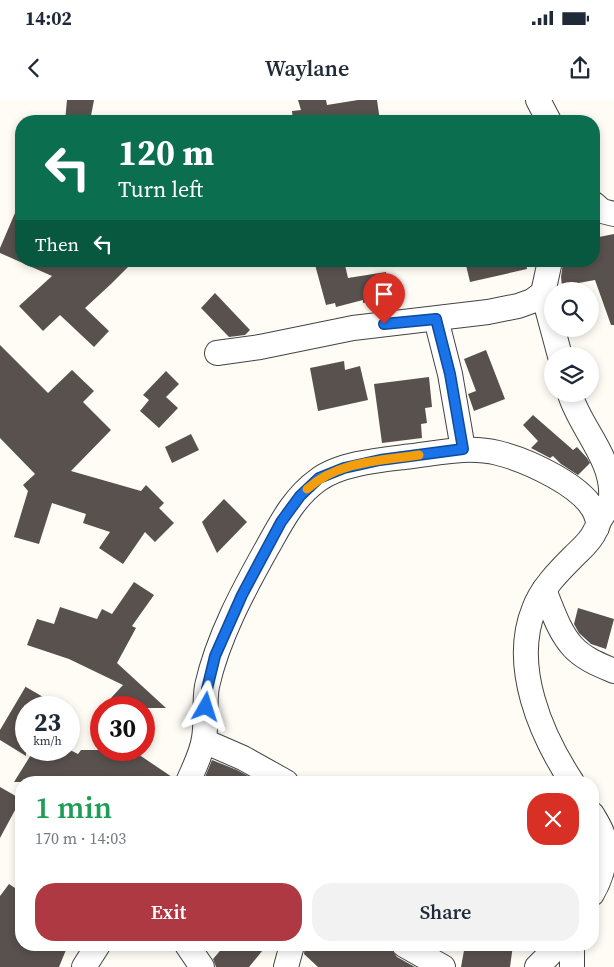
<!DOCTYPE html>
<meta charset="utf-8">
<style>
:root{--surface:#fff;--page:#f2f2f3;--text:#1f2937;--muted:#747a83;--accent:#af3943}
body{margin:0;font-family:"Source Serif 4",serif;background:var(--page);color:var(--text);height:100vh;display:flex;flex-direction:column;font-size:19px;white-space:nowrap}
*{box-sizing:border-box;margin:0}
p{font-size:16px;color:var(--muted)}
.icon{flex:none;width:28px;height:28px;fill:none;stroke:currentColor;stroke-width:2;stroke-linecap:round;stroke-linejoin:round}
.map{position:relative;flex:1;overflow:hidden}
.details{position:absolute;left:15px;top:676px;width:584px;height:175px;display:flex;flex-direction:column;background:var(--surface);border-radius:20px;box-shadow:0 2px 8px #0003}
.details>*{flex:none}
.hud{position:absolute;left:15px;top:15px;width:585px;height:152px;border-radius:20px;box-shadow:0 2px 8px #0003;background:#0b6e4f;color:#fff;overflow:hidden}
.fabs{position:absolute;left:544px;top:182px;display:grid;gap:10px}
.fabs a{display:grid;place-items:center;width:55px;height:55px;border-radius:50%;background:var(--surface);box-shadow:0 2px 8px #0003;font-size:25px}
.speed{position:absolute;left:15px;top:596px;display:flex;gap:10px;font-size:25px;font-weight:700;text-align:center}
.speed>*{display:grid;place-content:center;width:65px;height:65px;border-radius:50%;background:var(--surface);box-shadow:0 2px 8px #0003;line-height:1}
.speed small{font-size:12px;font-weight:400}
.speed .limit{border:8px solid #d22;background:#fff;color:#111}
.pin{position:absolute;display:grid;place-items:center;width:42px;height:42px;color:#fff;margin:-51px -21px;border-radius:50% 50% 50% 0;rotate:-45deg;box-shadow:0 0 5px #0007}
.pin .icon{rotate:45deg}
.me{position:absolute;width:55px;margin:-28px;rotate:6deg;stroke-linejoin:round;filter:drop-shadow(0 0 4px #0008)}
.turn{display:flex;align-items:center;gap:18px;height:105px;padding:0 20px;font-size:22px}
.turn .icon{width:65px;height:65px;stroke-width:2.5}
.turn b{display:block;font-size:35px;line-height:42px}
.then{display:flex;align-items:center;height:48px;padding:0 20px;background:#0003;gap:10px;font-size:19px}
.round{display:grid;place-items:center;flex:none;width:52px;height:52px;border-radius:20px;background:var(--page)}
.summary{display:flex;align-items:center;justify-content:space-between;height:85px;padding:0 20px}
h1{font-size:30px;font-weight:600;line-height:38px;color:#1e9e55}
.primary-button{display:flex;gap:10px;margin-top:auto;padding:10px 20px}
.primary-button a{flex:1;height:58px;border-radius:20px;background:var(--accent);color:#fff;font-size:20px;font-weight:600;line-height:58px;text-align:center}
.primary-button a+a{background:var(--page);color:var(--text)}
.status{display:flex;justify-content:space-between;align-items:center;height:35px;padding:0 25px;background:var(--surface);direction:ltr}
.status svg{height:14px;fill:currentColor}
header{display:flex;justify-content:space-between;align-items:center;height:65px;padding:0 20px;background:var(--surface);font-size:22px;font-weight:600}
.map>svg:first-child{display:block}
.building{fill:#58514e}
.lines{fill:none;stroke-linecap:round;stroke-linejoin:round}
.street-casing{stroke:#434343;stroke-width:26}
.street{stroke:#fff;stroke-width:24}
.route-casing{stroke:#114b97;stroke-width:12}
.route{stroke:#1a73e8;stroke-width:9}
.slow{stroke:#f59e0b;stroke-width:9}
</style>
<div class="status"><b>14:02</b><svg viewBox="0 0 49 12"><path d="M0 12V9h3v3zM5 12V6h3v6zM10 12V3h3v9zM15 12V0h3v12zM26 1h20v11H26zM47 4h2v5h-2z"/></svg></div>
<header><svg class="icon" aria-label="back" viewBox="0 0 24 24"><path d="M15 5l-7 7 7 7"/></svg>Waylane<svg class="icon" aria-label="share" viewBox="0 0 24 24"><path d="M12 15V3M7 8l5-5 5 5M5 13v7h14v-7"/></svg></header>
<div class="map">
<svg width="614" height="867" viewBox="0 0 614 867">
<rect width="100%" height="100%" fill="#fefcf5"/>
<g class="building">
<path d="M67 0H94L90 21H65Z"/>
<path d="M298 0H326L327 5 358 0H377L380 21H293L292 11 301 10Z"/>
<path d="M21 99V161H134L111 184 85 208 109 231 94 247 60 215 43 231 19 206 52 176 0 153V148Z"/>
<path d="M614 134V225H611L595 180 562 186 561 177 563 163 594 161V138Z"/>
<path d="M314 161H344L348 178 386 172 390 199 363 203V200L336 207 335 203 326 205Z"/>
<path d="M465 161H526L527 169 470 182Z"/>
<path d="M215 193 250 230 245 235 229 237 201 208Z"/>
<path d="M0 245 48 293 72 270 94 291 83 302 111 330 71 371 141 391 146 385 164 403 159 408 174 423 155 442 145 432 123 464 99 448 110 432 83 423 86 414 52 403 39 444 14 437 28 391 23 385 35 374 0 338Z"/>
<path d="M486 250 505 299 474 311 468 294 476 291 464 259Z"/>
<path d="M344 261 345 270 360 266 368 300 318 311 310 268Z"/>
<path d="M166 271 179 284 166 297 178 308 159 328 140 311 149 300 143 295Z"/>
<path d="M429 277 432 307 425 308 427 323 421 324 422 338 382 343 374 284Z"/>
<path d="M533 315 573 350 577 347 587 358 590 363 578 375 561 364 553 356 550 358 531 348 538 341 523 325Z"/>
<path d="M191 334 199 350 172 363 165 347Z"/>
<path d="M224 399 247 422 217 453 202 422Z"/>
<path d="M134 482 154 495 132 526 136 528 117 563 166 608H122L111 598 123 585 69 559 27 545 37 519 54 524 60 507 97 519 102 509 112 514Z"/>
<path d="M578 508 614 519 606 549 591 544 579 533 574 524Z"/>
<path d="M26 586V587L62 608H26V656L0 640V630Z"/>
<path d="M34 650H70L78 654 81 650H132L175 679 174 682H14Z"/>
<path d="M212 660 237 670 259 682H203Z"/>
<path d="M0 687 21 699 0 738Z"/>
<path d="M9 784 21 792V845H68L59 867H0V796Z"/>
<path d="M225 845H267L249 867H216L213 859Z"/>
<path d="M305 845H388L397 857 415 867H318L304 854Z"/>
<path d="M465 845H513L510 867H461Z"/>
</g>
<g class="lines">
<defs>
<g id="street">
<path d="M538 0 549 21"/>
<path d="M594 104 602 111 614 114"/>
<path d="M543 193 560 256"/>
<path d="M436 219 450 274 463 349"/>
<path d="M217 253 260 247 353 228 488 212 518 206 532 201 543 193 550 161"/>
<path d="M570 294C579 326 614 360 611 397 610 406 603 414 599 421"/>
<path d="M544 490C552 509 559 532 573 547 584 559 600 565 614 571"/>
<path d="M204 641 243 658 286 682"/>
<path d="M188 682C194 668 202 653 204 638 207 621 204 603 207 586 218 537 243 491 267 448 281 423 294 397 318 380 339 364 378 360 404 357 435 354 466 345 498 353 526 360 589 387 597 418 599 422 598 427 595 431 591 441 581 449 574 456 559 471 541 489 534 509 511 566 541 635 572 682"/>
<path d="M592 714C596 721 601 728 603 736 608 755 602 777 592 794"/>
<path d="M187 845 202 867"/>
<path d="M404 845 443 867"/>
<path d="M572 845V867"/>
<path d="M84 867 98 845"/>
<path d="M286 867 292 845"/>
<path d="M537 867 559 845"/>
</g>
</defs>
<use href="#street" class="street-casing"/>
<use href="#street" class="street"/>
</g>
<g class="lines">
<defs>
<path id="route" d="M206 607 207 589 215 556 242 495 281 422 300 396 319 378 344 368 380 360 463 349 450 274 436 219 384 224"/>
</defs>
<use href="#route" class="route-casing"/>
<use href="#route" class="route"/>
<path class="slow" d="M307 389C338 361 379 361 419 355"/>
</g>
</svg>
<div class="fabs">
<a><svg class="icon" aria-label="search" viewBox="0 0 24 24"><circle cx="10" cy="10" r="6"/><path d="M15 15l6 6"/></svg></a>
<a><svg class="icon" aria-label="layers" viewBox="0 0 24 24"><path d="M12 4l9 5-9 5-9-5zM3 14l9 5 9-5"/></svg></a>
</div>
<div class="speed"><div>23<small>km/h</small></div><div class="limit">30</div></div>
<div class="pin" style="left:384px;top:224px;background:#d93025"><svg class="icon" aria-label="arrive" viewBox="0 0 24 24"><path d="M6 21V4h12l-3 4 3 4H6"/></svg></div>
<svg class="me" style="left:206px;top:607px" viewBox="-20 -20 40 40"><path d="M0-17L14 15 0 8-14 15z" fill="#1a73e8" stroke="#fff" stroke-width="4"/></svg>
<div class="hud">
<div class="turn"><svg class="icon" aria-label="left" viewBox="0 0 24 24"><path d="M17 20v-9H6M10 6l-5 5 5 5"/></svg><div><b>120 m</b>Turn left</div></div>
<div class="then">Then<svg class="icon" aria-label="left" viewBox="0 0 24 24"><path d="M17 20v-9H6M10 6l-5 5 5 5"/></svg></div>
</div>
<section class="details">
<div class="summary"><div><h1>1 min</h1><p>170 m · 14:03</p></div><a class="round" style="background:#d93025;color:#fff"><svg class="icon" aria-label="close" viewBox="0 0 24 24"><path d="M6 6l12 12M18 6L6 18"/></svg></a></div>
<div class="primary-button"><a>Exit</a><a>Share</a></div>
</section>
</div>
